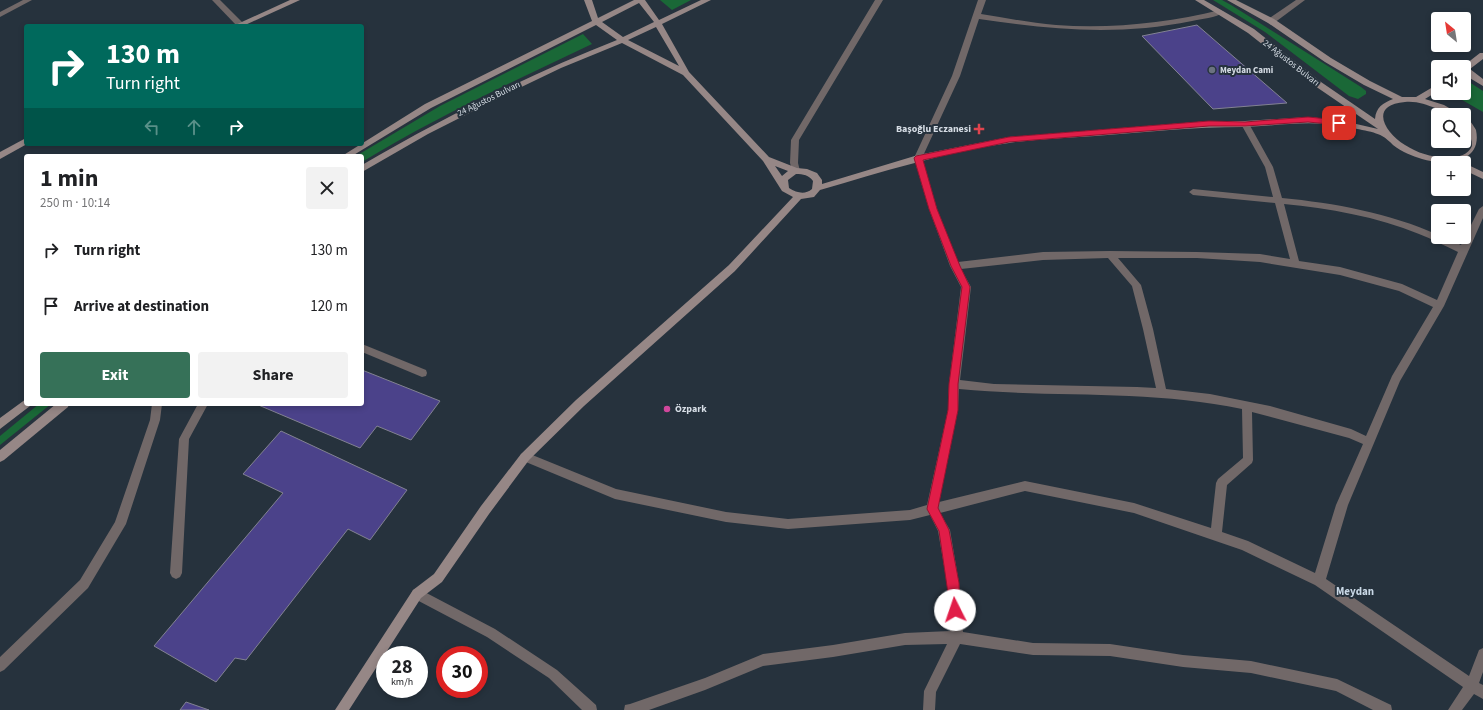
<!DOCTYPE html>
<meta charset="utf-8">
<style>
:root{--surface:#fff;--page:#f2f2f2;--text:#202124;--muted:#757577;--accent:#367158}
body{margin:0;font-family:"Source Sans 3",sans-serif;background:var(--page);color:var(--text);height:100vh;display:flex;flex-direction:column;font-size:15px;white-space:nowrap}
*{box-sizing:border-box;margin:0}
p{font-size:13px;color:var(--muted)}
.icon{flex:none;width:22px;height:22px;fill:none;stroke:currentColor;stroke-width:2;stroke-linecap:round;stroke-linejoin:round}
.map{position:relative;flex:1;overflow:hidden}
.details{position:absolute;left:24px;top:154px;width:340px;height:252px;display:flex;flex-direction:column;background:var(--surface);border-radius:4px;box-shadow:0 2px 6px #0003}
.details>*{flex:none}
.guide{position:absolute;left:24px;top:24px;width:340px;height:122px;border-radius:4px;box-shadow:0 2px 6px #0003;background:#00695c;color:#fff;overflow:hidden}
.needle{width:26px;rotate:330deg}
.buttons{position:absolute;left:1431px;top:12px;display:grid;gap:8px}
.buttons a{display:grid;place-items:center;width:40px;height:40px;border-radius:4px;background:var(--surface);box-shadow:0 2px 6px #0003;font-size:20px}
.speed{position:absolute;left:376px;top:646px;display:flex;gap:8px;font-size:20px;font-weight:700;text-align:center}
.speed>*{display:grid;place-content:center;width:52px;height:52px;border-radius:50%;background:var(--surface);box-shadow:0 2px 6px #0003;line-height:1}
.speed small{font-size:10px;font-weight:400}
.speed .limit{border:6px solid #d22;background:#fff;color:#111}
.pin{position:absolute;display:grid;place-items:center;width:34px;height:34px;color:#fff;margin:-17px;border-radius:8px;box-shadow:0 2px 6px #0006}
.me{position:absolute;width:44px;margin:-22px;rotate:356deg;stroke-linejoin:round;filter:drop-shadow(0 0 3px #0008)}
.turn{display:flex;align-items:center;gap:14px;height:84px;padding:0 16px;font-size:18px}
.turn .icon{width:52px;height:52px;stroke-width:2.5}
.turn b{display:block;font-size:28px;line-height:34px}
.lanes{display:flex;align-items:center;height:38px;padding:0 16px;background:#0003;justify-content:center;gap:20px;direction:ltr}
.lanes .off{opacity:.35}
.round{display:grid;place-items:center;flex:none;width:42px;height:42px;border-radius:4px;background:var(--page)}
.head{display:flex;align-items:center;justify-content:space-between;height:68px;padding:0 16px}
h1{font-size:24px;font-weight:700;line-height:30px}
.button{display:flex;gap:8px;margin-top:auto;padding:8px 16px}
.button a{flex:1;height:46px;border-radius:4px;background:var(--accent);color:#fff;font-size:16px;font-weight:700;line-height:46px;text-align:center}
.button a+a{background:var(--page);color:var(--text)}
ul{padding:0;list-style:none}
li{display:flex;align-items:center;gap:12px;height:56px;padding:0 16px}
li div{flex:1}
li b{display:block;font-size:15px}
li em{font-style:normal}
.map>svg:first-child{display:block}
.green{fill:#1a6837}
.building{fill:#4b428a;stroke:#828292}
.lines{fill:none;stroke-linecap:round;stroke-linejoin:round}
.street{fill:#716868;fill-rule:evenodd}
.secondary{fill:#968786;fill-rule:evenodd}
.route{fill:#e11d48;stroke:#92132f}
.worship-dot{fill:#6b7280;stroke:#26323d;stroke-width:1.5}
.health-dot{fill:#e0444e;stroke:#26323d;stroke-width:1.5}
.hotel-dot{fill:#d1479c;stroke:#26323d;stroke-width:1.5}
.labels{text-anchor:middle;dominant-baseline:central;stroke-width:4;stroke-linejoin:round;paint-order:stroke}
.far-street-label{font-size:9px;fill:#d6dde5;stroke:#26323d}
.far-poi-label{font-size:9px;font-weight:bold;fill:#d6dde5;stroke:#26323d;text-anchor:start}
.poi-label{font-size:10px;font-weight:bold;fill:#d6dde5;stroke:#26323d;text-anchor:end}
.neighbourhood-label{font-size:11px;font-weight:bold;fill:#c9d8e6;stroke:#26323d}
</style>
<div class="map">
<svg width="1483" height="710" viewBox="0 0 1483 710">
<rect width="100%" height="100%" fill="#26323d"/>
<g class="green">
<path d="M660 0H691L672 10Z"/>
<path d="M1213 0H1222L1231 5 1361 87 1366 91V94L1358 99 1349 96 1265 32Z"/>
<path d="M583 34 592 44C514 81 436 117 362 162V156H356L440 106Z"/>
<path d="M1466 80 1483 91V112L1450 93H1464V81Z"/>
<path d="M39 404H51L0 445V436Z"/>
</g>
<g class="building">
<path d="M1197 25 1287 103 1213 109 1142 36Z"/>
<path d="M362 370 440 401 411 440 377 426 360 448 256 404H362Z"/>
<path d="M281 431 407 490 370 540 348 529 246 660 235 658 216 682 154 646 283 493 243 474Z"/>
<path d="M186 702 209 710H180Z"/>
</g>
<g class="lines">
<g class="street">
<path d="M23 0H32L0 17V12Z"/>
<path d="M212 0H220L243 23V26H237Z"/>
<path d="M875 0H883L799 140 798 163 800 171 799 173H793L790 163 791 140Z"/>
<path d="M978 0H986L981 14C1006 18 1031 23 1056 25 1111 29 1167 23 1220 10L1224 12C1216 18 1201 19 1192 21 1118 36 1053 30 979 19L960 76 922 158 937 209 958 262 1043 252 1110 251 1197 252 1260 254 1290 259 1275 203 1193 195 1189 192 1193 189 1273 197 1265 167 1241 124 1245 121 1248 122 1273 167 1282 198C1334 203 1390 213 1438 235V237H1443L1461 245 1479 209 1483 206V218L1444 306 1400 381 1348 505 1326 579 1469 676 1479 650 1483 648V672L1479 683 1483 685V699L1474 694 1462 710H1448L1463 687 1315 585 1242 550 1134 513 1025 491 940 513 950 530 959 583 963 632 1033 643 1110 644 1183 655 1251 661 1337 679 1391 705 1392 710H1373L1336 691 1251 673 1183 667 1110 656 1033 655 960 644 936 692 935 710H923L924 691 947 644 905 645 833 657 763 666 705 690 649 710H624L625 705 630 704 705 678 763 654 833 645 905 633 950 631 947 583 938 531 930 515 910 520 788 529 726 522 615 499 521 460 520 457 521 454 525 452 616 489 726 512 788 519 910 510 927 505 948 410 949 384 961 287 950 266 929 209 914 158 952 76ZM1284 204C1328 208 1378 217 1419 234 1432 239 1445 246 1458 252L1437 300 1402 284 1340 267 1299 261ZM1108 258 1132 286 1143 329 1156 388 1137 387 994 384 960 380 971 287 961 269 1043 260ZM1118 258H1197L1260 262 1340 275 1399 291 1433 307 1392 376 1366 436 1351 429 1270 406 1210 394 1166 389 1153 329 1141 285ZM959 389C1053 398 1149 389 1242 409L1243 458 1218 479 1216 483 1211 528 1134 503 1025 481 939 502 958 410ZM1252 412 1349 438 1363 444 1336 505 1315 573 1248 541 1222 532 1227 485 1252 463 1253 460Z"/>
<path d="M1296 0H1305L1274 23H1268V19Z"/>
<path d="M362 344 426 370 427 373 426 376 422 377 362 352Z"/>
<path d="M152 404H162L160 420 126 524 88 588 4 670 0 672V657L80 580 115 522 150 420Z"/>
<path d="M198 404H208L189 439 182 573 180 577 176 579 172 577 170 573 179 439Z"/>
<path d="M417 588 495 629 557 670 596 705 597 710H582L549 678 487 637 413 598 411 594 413 590Z"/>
</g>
<g class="secondary">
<path d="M290 0H300L243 26H233Z"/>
<path d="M584 0H592L598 18 634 0H645L659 20 701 0H711L662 24 689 72 769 157 797 168 807 169 817 173 822 180V184L918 155 1009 137 1209 121H1245L1308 117 1339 120 1378 129 1315 86 1248 33 1195 0H1204L1254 29 1321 82 1375 119C1376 107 1383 103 1393 99L1364 85 1325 62 1268 23 1227 0H1236L1274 19 1331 58 1370 81 1402 97H1416L1438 84V91L1425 99 1444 105 1461 115C1442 115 1427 100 1405 102 1368 105 1385 133 1405 145 1419 154 1434 158 1449 157 1459 157 1468 155 1472 146 1472 134 1464 128 1464 117 1470 119 1473 125 1476 130 1483 165 1442 165 1422 159 1412 156 1402 152 1393 145 1390 142 1386 138 1382 136 1374 131 1351 128 1340 126 1308 120 1276 126 1243 127 1194 127 1145 132 1095 136 1067 138 1038 139 1009 143 945 152 882 172 820 190L814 197 801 199 735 271 584 406 529 460 489 514 442 582 421 598 349 710H335L413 590 434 574 481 506 521 454 576 400 729 265 793 197 782 191 763 161 683 75 622 43 561 68 511 92 428 134 362 172V165C444 117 528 75 617 40L596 25 431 108 352 156H342L425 104 592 21ZM639 3 654 22 623 37 602 22ZM656 27 679 66 628 40ZM775 166 788 171 782 176ZM796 174C803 174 809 175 813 181L812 189C805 195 797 193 789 188L788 180Z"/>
<path d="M1480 53H1483V59L1470 69 1483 79V86L1468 77 1464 72V67H1462Z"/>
<path d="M26 138 27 144 0 159V152Z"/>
<path d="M1464 163 1483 172V179L1464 170Z"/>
<path d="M26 399V404H31L30 406 0 429V418Z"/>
<path d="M56 404H69L68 407 4 460 0 462V450Z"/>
</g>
</g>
<path class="route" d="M1308 117 1339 120 1342 123 1339 125 1308 122 1245 126H1209L1009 142 923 160 937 209 960 266 970 287 958 384V410L938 508 949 530 959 583 960 610 959 614 955 616 951 614 939 531 927 509 948 410 949 384 962 287 951 266 929 209 914 158 916 156 1009 137 1209 121 1245 122Z"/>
<circle class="worship-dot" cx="1212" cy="70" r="4"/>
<path class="health-dot" d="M977 123h4v4h4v4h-4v4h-4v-4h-4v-4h4z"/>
<circle class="hotel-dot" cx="667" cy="409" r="4"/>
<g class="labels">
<g class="far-street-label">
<text transform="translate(1291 63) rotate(38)">24 Ağustos Bulvarı</text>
<text transform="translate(489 99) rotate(-26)">24 Ağustos Bulvarı</text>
</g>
<g class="far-poi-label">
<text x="1220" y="70">Meydan Cami</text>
</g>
<g class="poi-label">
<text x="971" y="129">Başoğlu Eczanesi</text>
<text x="675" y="409" text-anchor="start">Özpark</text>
</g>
<g class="neighbourhood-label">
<text x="1355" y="591">Meydan</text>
</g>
</g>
</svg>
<div class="buttons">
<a><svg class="needle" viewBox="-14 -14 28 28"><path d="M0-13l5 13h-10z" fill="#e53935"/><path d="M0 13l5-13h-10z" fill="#757577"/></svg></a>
<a><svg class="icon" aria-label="sound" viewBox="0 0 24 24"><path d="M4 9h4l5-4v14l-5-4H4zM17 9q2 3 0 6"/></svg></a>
<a><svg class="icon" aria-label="search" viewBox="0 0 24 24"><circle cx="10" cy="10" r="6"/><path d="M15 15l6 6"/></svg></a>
<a>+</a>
<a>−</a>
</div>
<div class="speed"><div>28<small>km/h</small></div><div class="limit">30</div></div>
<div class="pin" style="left:1339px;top:123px;background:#d93025"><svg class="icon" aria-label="arrive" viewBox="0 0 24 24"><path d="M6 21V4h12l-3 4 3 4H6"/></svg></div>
<svg class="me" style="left:955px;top:610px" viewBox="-20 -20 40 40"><circle r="19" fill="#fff"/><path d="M0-13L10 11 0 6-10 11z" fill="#e11d48"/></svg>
<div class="guide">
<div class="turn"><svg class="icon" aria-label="right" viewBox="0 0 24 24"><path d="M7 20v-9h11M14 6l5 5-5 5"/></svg><div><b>130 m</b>Turn right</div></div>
<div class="lanes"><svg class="icon off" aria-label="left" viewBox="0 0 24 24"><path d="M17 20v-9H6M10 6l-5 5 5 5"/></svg><svg class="icon off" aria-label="ahead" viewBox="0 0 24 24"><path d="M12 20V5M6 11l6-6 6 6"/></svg><svg class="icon" aria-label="right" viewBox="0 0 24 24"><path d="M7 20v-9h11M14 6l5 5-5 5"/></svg></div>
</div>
<section class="details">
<div class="head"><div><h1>1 min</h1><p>250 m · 10:14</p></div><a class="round"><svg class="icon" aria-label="close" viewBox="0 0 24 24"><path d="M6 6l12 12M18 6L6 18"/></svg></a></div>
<ul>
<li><svg class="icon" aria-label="right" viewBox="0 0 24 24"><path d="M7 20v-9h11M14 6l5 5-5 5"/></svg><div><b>Turn right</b></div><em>130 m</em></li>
<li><svg class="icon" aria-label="arrive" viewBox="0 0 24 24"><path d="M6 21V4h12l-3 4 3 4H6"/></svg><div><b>Arrive at destination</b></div><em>120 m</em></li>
</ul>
<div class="button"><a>Exit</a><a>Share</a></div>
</section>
</div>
